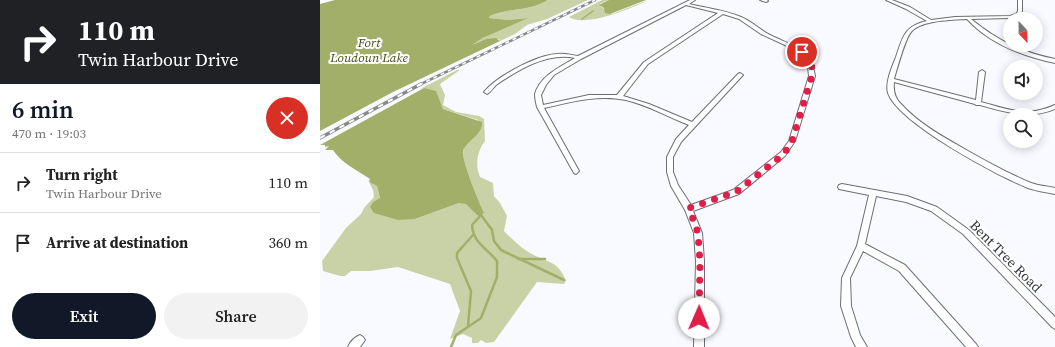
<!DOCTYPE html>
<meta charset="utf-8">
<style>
:root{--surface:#fff;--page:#f2f2f2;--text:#222;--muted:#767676;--line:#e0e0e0;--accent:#111827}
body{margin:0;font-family:"Source Serif 4",serif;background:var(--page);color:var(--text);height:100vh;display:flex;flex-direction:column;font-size:15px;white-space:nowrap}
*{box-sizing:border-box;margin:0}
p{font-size:13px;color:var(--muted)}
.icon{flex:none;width:22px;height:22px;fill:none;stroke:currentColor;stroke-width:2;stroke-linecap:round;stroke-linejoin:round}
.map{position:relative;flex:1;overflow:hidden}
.side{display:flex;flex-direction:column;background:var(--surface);width:320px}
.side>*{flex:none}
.guide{background:#202124;color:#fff;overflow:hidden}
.needle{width:26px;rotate:158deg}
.tools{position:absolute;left:683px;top:12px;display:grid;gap:8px}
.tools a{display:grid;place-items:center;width:40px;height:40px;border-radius:50%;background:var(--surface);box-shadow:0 2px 10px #0003;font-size:20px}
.pin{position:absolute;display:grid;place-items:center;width:34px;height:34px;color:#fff;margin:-17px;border:2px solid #fff;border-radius:50%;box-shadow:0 1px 4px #0007}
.me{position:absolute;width:44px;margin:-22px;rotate:1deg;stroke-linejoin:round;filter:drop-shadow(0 0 3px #0008)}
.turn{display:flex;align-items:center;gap:14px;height:84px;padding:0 12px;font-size:18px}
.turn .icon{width:52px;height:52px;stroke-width:2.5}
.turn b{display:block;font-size:28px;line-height:34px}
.round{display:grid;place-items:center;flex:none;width:42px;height:42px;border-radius:21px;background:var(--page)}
.summary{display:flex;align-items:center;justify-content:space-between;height:68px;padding:0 12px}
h1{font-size:24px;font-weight:600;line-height:30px;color:var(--accent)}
.action{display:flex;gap:8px;margin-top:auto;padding:8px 12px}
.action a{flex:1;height:46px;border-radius:24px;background:var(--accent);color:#fff;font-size:16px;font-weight:600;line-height:46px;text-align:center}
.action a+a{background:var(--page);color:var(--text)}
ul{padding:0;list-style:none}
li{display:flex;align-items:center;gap:12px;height:60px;padding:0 12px;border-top:1px solid var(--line)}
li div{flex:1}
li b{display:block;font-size:15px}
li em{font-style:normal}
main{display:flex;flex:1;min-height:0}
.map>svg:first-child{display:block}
.green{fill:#c9d2a6}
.water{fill:#a2af68}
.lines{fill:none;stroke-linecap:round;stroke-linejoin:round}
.stream-far1{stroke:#a2af68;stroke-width:1.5}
.stream{stroke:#a2af68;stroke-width:2.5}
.minor-casing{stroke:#6b6e74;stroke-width:2}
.minor{fill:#fff;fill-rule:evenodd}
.rail-far1-casing{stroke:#87898c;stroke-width:2.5}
.rail-casing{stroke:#87898c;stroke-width:3.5}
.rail-far1{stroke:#fff;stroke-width:1.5;stroke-dasharray:4;stroke-linecap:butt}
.rail{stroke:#fff;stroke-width:2;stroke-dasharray:5.5;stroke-linecap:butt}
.route{stroke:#e11d48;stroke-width:7;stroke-dasharray:0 12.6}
.labels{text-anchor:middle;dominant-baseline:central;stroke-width:4;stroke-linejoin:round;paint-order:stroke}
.far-water-label{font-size:13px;font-style:italic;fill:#454d17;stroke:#fff}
.street-label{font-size:14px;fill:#333537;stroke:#fff}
</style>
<main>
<section class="side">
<div class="guide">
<div class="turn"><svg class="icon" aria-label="right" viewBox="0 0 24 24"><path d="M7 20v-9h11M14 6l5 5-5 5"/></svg><div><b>110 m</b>Twin Harbour Drive</div></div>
</div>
<div class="summary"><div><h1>6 min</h1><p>470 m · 19:03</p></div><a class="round" style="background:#d93025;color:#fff"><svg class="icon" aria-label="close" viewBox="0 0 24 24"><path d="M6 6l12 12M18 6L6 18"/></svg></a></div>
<ul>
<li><svg class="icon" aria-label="right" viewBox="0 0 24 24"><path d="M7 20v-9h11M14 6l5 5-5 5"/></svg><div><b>Turn right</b><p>Twin Harbour Drive</p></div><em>110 m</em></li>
<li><svg class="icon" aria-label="arrive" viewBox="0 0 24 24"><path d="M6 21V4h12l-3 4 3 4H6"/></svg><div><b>Arrive at destination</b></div><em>360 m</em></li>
</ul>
<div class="action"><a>Exit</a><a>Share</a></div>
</section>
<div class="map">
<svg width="735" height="347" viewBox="0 0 735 347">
<rect width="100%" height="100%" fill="#f8faff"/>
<g class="green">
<path d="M228 0H268L227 19 207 25 195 34 180 41 179 39H166L152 45 163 38 207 18 188 20 169 18 170 16C188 8 211 11 228 0Z"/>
<path d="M282 0H289L280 4V6L292 14 328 0C313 8 265 28 249 17Z"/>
<path d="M137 70H140L120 84 125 95 123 105 136 112 159 116 164 119 165 141C157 151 155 165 160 177L173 183 174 196 180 203 187 216 184 231C192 239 201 248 210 253 226 262 239 261 246 281L244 284 217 282 174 342 166 343 161 340 158 343H152V338L143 334 130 339 140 311 130 284 78 267 50 271H31L25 276H20L3 271 2 261 26 228 41 214 44 208 54 197 53 190 49 182 57 186 60 198 95 219 139 203H146L158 216 163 213C160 204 141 159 143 152 144 143 155 136 160 130L158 120 123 109 118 97 104 88 100 89Z"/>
</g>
<g class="water">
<path d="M15 0H228C211 11 188 8 170 16L169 18 188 20 208 18 163 38 152 45 166 39 176 38 180 41 73 92 0 131V4Z"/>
<path d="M289 0H326L290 14 285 13 284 8 279 5Z"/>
<path d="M104 88 116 91 123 109 162 122C163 135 147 140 143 151 141 158 159 203 164 213L158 216 146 204 139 203 95 219 78 220 54 213 50 207 53 202 60 198 57 186 49 182 50 179C37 170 21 163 13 150H5L9 146 5 147V145H0Z"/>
</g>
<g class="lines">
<path class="stream-far1" d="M262 19 273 11"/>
<g class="stream">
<path d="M161 215 172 230 174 241 181 250 244 280"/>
<path d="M198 259H225"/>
<path d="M148 326 151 291 137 258V253L153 235"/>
<path d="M131 347 136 335 161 318 177 277V261C167 248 153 243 152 225L161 215"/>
</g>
<defs>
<g id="minor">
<path d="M370 0H375L369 4C386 8 404 10 421 17 431 21 440 30 450 35 472 46 491 48 495 76L475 141 465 156 419 194 373 211 382 233 384 261V347H374L376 261 374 233 365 210 351 186 347 172V157L356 139 369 125C348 117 328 105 306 100 278 94 250 102 224 108L259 171 256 174 254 173 217 107C216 103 215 98 215 94 220 76 240 67 255 58 227 52 198 70 176 85 173 88 171 92 167 94L164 92C177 76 217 55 237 54 244 53 251 55 258 56ZM366 5 398 13 324 62 297 95H269L223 105 221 95 226 85 234 75 261 59ZM403 14 419 19 441 34 465 45 480 54 485 60 488 67 489 76 469 141 461 152 413 190 371 205 358 185 353 172V157L361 142 423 75 420 73 418 74 372 122 329 104 303 96 328 64Z"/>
<path d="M440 0H447L448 1 446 2Z"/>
<path d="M566 0H572L590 7 611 20 635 17 690 16 696 14 698 11V0H702V11L700 16 690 18 651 19C678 41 701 52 735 59V63C702 56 670 44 647 19 632 20 601 20 591 32 585 39 577 69 574 79L656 100 659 72 662 70 665 72 661 102C680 107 700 115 720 110 725 109 730 107 735 105V109C709 120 685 112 660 105H656L655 104 574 82C573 91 575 98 581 104 599 124 625 138 648 151 669 163 690 174 711 183 719 186 727 186 735 188V194C726 192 717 191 708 188 678 176 578 123 568 93 565 83 572 67 576 57 583 37 584 26 607 21L586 9Z"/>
<path d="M522 184 587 196 617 207 649 230 735 317V329L732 327 643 234 611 211 586 202 556 196 545 244 585 265 656 344 658 347H646L579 271 543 251 530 278 531 306 540 335 547 347H536L531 337 521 306 522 278 537 246 549 195 519 189 518 187 519 185Z"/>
<path d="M40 335 43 337 45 340 40 347H28C30 342 35 337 40 335Z"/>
</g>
</defs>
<use href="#minor" class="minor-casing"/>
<use href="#minor" class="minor"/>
<defs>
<path id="rail-far1" d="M99 85 275 0"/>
<path id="rail" d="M0 138 101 84"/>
</defs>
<use href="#rail-far1" class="rail-far1-casing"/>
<use href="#rail" class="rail-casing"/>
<use href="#rail-far1" class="rail-far1"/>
<use href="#rail" class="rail"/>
</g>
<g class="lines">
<path class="route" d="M379 318 380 262 378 233 369 208 416 192 464 154 472 141 492 76C493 65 490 60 482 52"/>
</g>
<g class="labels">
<g class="far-water-label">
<text x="49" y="42">Fort<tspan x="49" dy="15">Loudoun Lake</tspan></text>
</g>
<g class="street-label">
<text transform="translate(686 256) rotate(45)">Bent Tree Road</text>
</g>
</g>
</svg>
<div class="tools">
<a><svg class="needle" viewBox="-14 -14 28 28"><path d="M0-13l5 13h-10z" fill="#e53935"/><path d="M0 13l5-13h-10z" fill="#767676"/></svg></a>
<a><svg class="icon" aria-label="sound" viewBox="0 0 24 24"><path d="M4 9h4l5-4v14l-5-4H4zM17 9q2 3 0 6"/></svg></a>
<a><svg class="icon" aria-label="search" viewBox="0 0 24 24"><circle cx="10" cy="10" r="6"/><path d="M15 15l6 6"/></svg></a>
</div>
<div class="pin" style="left:482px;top:52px;background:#d93025"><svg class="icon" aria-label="arrive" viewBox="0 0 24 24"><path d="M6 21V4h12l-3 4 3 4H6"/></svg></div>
<svg class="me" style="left:379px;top:318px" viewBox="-20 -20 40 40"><circle r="19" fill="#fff"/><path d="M0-13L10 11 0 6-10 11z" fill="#e11d48"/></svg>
</div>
</main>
